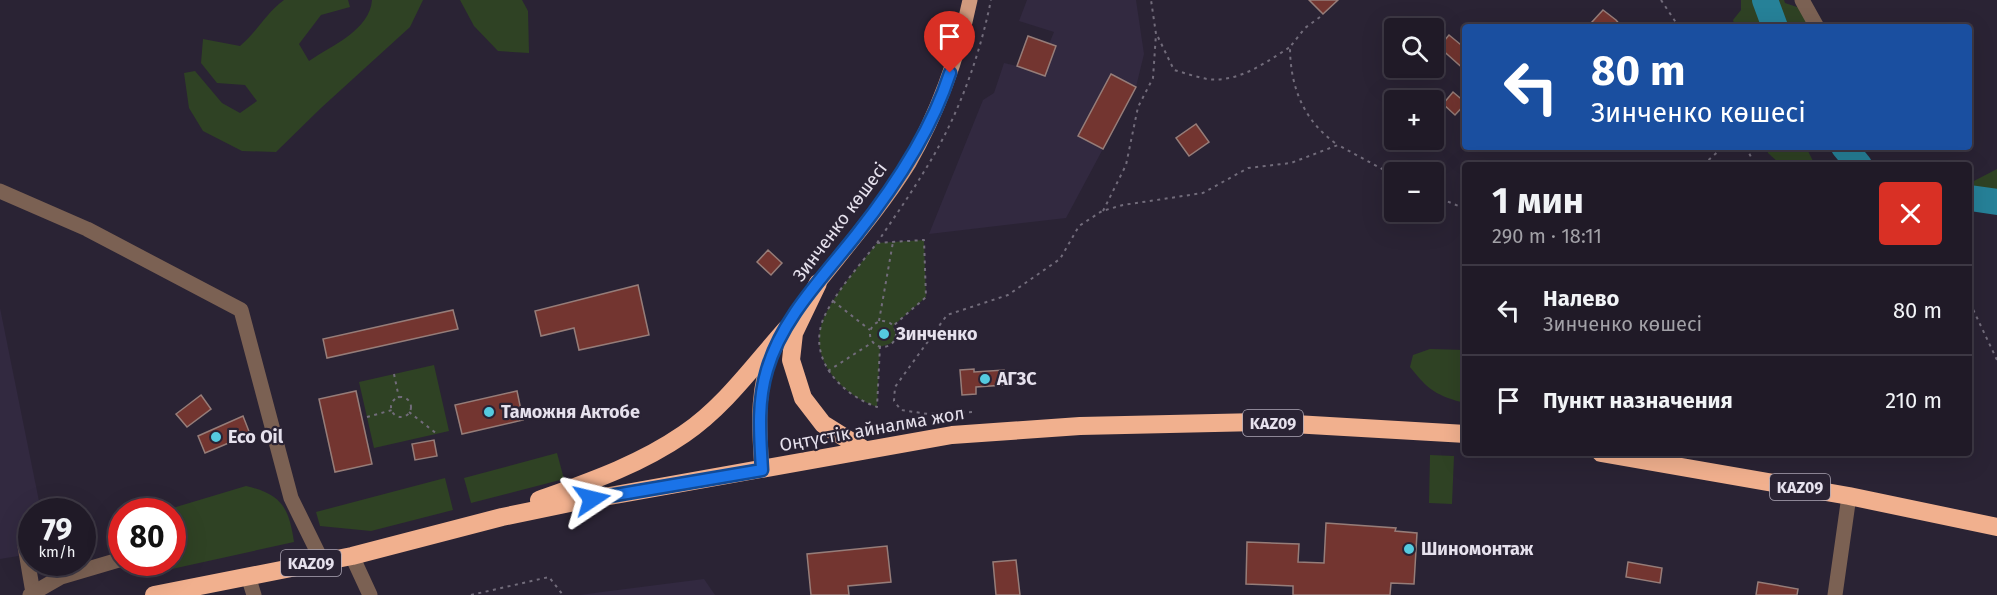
<!DOCTYPE html>
<html lang="ru">
<meta charset="utf-8">
<style>
:root{--surface:#201a27;--page:#28232f;--text:#f1f3f6;--muted:#a2a1a7;--line:#3d3844}
body{margin:0;font-family:"Fira Sans",sans-serif;background:var(--page);color:var(--text);height:100vh;display:flex;flex-direction:column;font-size:22px;white-space:nowrap}
*{box-sizing:border-box;margin:0}
p{font-size:20px;color:var(--muted)}
.icon{flex:none;width:33px;height:33px;fill:none;stroke:currentColor;stroke-width:2;stroke-linecap:round;stroke-linejoin:round}
.map{position:relative;flex:1;overflow:hidden}
.sheet{position:absolute;left:1462px;top:162px;width:510px;height:294px;display:flex;flex-direction:column;background:var(--surface);border-radius:6px;box-shadow:0 6px 24px #0002,0 0 0 2px var(--line)}
.sheet>*{flex:none}
.banner{position:absolute;left:1462px;top:24px;width:510px;height:126px;border-radius:6px;box-shadow:0 6px 24px #0002,0 0 0 2px var(--line);background:#1a4fa0;color:#fff;overflow:hidden}
.tools{position:absolute;left:1384px;top:18px;display:grid;gap:12px}
.tools a{display:grid;place-items:center;width:60px;height:60px;border-radius:6px;background:var(--surface);box-shadow:0 6px 24px #0002,0 0 0 2px var(--line);font-size:30px}
.speed{position:absolute;left:18px;top:498px;display:flex;gap:12px;font-size:30px;font-weight:700;text-align:center}
.speed>*{display:grid;place-content:center;width:78px;height:78px;border-radius:50%;background:var(--surface);box-shadow:0 6px 24px #0002,0 0 0 2px var(--line);line-height:1}
.speed small{font-size:15px;font-weight:400}
.speed .limit{border:9px solid #d22;background:#fff;color:#111}
.pin{position:absolute;display:grid;place-items:center;width:51px;height:51px;color:#fff;margin:-62px -26px;border-radius:50% 50% 50% 0;rotate:-45deg;box-shadow:0 0 6px #0007}
.pin .icon{rotate:45deg}
.me{position:absolute;width:66px;margin:-33px;rotate:80deg;stroke-linejoin:round;filter:drop-shadow(0 0 4px #0008)}
.turn{display:flex;align-items:center;gap:21px;height:126px;padding:0 30px;font-size:27px}
.turn .icon{width:78px;height:78px;stroke-width:2.5}
.turn b{display:block;font-size:42px;line-height:51px}
.round{display:grid;place-items:center;flex:none;width:63px;height:63px;border-radius:6px;background:var(--page)}
.summary{display:flex;align-items:center;justify-content:space-between;height:102px;padding:0 30px}
h1{font-size:36px;font-weight:700;line-height:45px}
ul{padding:0;list-style:none}
li{display:flex;align-items:center;gap:18px;height:90px;padding:0 30px;border-top:2px solid var(--line)}
li div{flex:1}
li b{display:block;font-size:22px}
li em{font-style:normal}
.map>svg:first-child{display:block}
.built{fill:#322940}
.green{fill:#2f4224}
.lines{fill:none;stroke-linecap:round;stroke-linejoin:round}
.river{stroke:#268198;stroke-width:26}
.building{fill:#733530;stroke:#967d79;stroke-width:1.5}
.path{stroke:#726c7b;stroke-width:2;stroke-dasharray:3 4.5;stroke-linecap:butt}
.minor{stroke:#7b6153;stroke-width:15}
.major{stroke:#d09a7e;stroke-width:15}
.highway{stroke:#f1b08e;stroke-width:18}
.route-casing{stroke:#114b97;stroke-width:15}
.route{stroke:#1a73e8;stroke-width:10}
.poi-dot{fill:#55cadf;stroke:#2a2334;stroke-width:2}
.labels{text-anchor:middle;dominant-baseline:central;stroke-width:4.5;stroke-linejoin:round;paint-order:stroke}
.shield{fill:#2a2334;stroke:#aea8b6;stroke-width:1.5}
.shield-label{font-size:16px;font-weight:bold;fill:#e6e1ed}
.street-label{font-size:18px;fill:#e6e1ed;stroke:#2a2334}
.poi-label{font-size:18px;font-weight:bold;fill:#e6e1ed;stroke:#2a2334;text-anchor:start}
</style>
<div class="map">
<svg width="1997" height="595" viewBox="0 0 1997 595">
<rect width="100%" height="100%" fill="#2a2334"/>
<g class="built">
<path d="M1027 0H1136L1144 54 1136 87 1066 218 929 234 983 100 994 93 1004 63 1017 66 1027 36 1049 44 1054 32 1019 21Z"/>
<path d="M0 308 41 511 32 512 31 554 0 559Z"/>
<path d="M704 579 715 595H580L602 592Z"/>
</g>
<g class="green">
<path d="M284 0H348L350 7 321 15 299 44 309 61C331 46 370 30 372 0H423L410 27 321 108 276 152 242 151 203 131 189 108 184 73 195 71 222 103 240 113 257 101 245 85 217 83 201 63 203 39 240 46C257 32 266 13 284 0Z"/>
<path d="M460 0H522L528 11 529 53 498 51 474 26Z"/>
<path d="M1741 0H1757L1770 27H1735L1733 20 1741 10Z"/>
<path d="M1770 0H1784L1785 3 1806 10 1812 27H1781Z"/>
<path d="M1766 147H1806L1815 165H1781L1768 153Z"/>
<path d="M1997 169V199L1970 192V183Z"/>
<path d="M924 240 926 297 893 326 896 335 892 343 880 347 877 407C840 394 805 357 825 315 838 289 859 266 877 243Z"/>
<path d="M1430 349 1465 350V403C1437 396 1428 390 1410 367L1413 355Z"/>
<path d="M434 365 449 431 374 448 359 382Z"/>
<path d="M557 453 564 479 471 503 464 478Z"/>
<path d="M1430 455 1454 456 1452 504 1429 503Z"/>
<path d="M445 478 453 510 371 531 320 526 316 512Z"/>
<path d="M246 486C281 494 289 507 294 542L140 576 138 563 172 562V512L165 511 166 510Z"/>
</g>
<g class="lines">
<g class="river">
<path d="M1765 0 1775 27"/>
<path d="M1844 147 1859 165"/>
<path d="M1970 198 1997 202"/>
</g>
</g>
<g class="building">
<path d="M1309 0H1338L1323 14Z"/>
<path d="M1603 10 1616 20 1622 27H1598L1592 22Z"/>
<path d="M1449 35 1466 49V71L1439 47Z"/>
<path d="M1028 36 1056 46 1045 76 1017 66Z"/>
<path d="M1111 74 1136 87 1103 149 1078 136Z"/>
<path d="M1453 92 1466 103 1455 115 1443 104Z"/>
<path d="M1196 124 1209 142 1189 156 1176 138Z"/>
<path d="M768 250 782 263 771 275 757 262Z"/>
<path d="M638 285 649 335 579 350 574 328 541 336 535 311Z"/>
<path d="M453 310 458 329 327 358 323 339Z"/>
<path d="M974 369V372L1004 370 1005 385 976 387V394L962 395 960 370Z"/>
<path d="M356 391 372 464 335 472 319 399Z"/>
<path d="M517 391 523 420 462 434 455 405Z"/>
<path d="M201 395 211 409 187 427 176 414Z"/>
<path d="M243 416 250 434 205 453 198 436Z"/>
<path d="M434 440 437 456 415 460 412 444Z"/>
<path d="M1326 523 1396 528 1395 531 1417 533 1414 584 1391 583 1390 595H1293V586L1246 584 1247 542 1299 544 1298 562 1324 563Z"/>
<path d="M887 546 891 582 848 586 849 595H811L807 554Z"/>
<path d="M1016 560 1020 595H996L993 562Z"/>
<path d="M1628 562 1662 568 1660 583 1626 577Z"/>
<path d="M1758 582 1798 589 1797 595H1756Z"/>
</g>
<g class="lines">
<g class="path">
<path d="M1661 0 1679 27"/>
<path d="M1320 17 1305 28 1290 47C1290 87 1304 122 1338 145"/>
<path d="M1158 37 1174 70C1185 73 1196 77 1207 79 1238 83 1265 63 1290 47"/>
<path d="M1746 147 1755 165"/>
<path d="M1703 165 1723 147"/>
<path d="M1434 196 1466 209"/>
<path d="M1103 211 1126 165 1138 107 1153 78 1156 34 1151 0"/>
<path d="M877 243C893 219 910 195 925 170 957 119 979 59 991 0"/>
<path d="M833 301 870 330"/>
<path d="M1970 303 1997 360"/>
<path d="M879 321 893 242"/>
<circle cx="883" cy="334" r="13"/>
<path d="M880 346 877 407C840 394 805 357 825 315 838 289 859 266 877 243L924 240 926 297 893 326"/>
<path d="M828 371 873 342"/>
<path d="M394 374 399 398"/>
<circle cx="401" cy="407" r="10"/>
<path d="M409 412 437 434"/>
<path d="M972 412 928 414 901 410 894 401 895 387 947 315 1008 295 1060 259 1079 226 1102 211 1123 205 1203 193 1248 168 1291 163 1338 145 1395 176"/>
<path d="M367 417 392 410"/>
<path d="M471 595 549 577 563 595"/>
</g>
<g class="minor">
<path d="M1802 0 1817 27"/>
<path d="M0 191 87 229 241 310 291 498 322 561"/>
<path d="M25 546 33 593 30 595"/>
<path d="M352 556 370 595"/>
<path d="M248 576 254 595"/>
<path d="M33 593 61 577 122 559"/>
<path d="M1835 595 1849 496"/>
</g>
<g class="major">
<path d="M812 291C845 249 881 208 909 163 938 112 958 57 970 0"/>
<path d="M762 470C759 428 755 382 777 344"/>
</g>
<g class="highway">
<path d="M818 283 794 333 791 360 803 398 823 424 863 449"/>
<path d="M1601 453 1849 496 1997 527"/>
<path d="M539 500C589 482 639 465 684 434 724 407 754 365 786 329"/>
<path d="M154 595 352 556 502 517 570 503 952 435 1080 426 1259 422 1466 434"/>
</g>
</g>
<g class="lines">
<defs>
<path id="route" d="M592 499 762 470C760 436 757 403 767 370 782 318 824 276 857 234 895 186 931 132 950 73"/>
</defs>
<use href="#route" class="route-casing"/>
<use href="#route" class="route"/>
</g>
<g class="poi-dot">
<circle cx="884" cy="334" r="6"/>
<circle cx="985" cy="379" r="6"/>
<circle cx="489" cy="412" r="6"/>
<circle cx="216" cy="437" r="6"/>
<circle cx="1409" cy="549" r="6"/>
</g>
<g class="labels">
<g class="shield">
<rect x="1243" y="410" width="60" height="26" rx="4.5"/>
<rect x="1770" y="474" width="60" height="26" rx="4.5"/>
<rect x="281" y="550" width="60" height="26" rx="4.5"/>
</g>
<g class="shield-label">
<text x="1273" y="423">KAZ09</text>
<text x="1800" y="487">KAZ09</text>
<text x="311" y="563">KAZ09</text>
</g>
<g class="street-label">
<text transform="translate(840 222) rotate(-53)">Зинченко көшесі</text>
<text transform="translate(872 429) rotate(-10)">Оңтүстік айналма жол</text>
</g>
<g class="poi-label">
<text x="896" y="334">Зинченко</text>
<text x="997" y="379">АГЗС</text>
<text x="501" y="412">Таможня Актобе</text>
<text x="228" y="437">Eco Oil</text>
<text x="1421" y="549">Шиномонтаж</text>
</g>
</g>
</svg>
<div class="tools">
<a><svg class="icon" aria-label="search" viewBox="0 0 24 24"><circle cx="10" cy="10" r="6"/><path d="M15 15l6 6"/></svg></a>
<a>+</a>
<a>−</a>
</div>
<div class="speed"><div>79<small>km/h</small></div><div class="limit">80</div></div>
<div class="pin" style="left:950px;top:73px;background:#d93025"><svg class="icon" aria-label="arrive" viewBox="0 0 24 24"><path d="M6 21V4h12l-3 4 3 4H6"/></svg></div>
<svg class="me" style="left:592px;top:499px" viewBox="-20 -20 40 40"><path d="M0-17L14 15 0 8-14 15z" fill="#1a73e8" stroke="#fff" stroke-width="4"/></svg>
<div class="banner">
<div class="turn"><svg class="icon" aria-label="left" viewBox="0 0 24 24"><path d="M17 20v-9H6M10 6l-5 5 5 5"/></svg><div><b>80 m</b>Зинченко көшесі</div></div>
</div>
<section class="sheet">
<div class="summary"><div><h1>1 мин</h1><p>290 m · 18:11</p></div><a class="round" style="background:#d93025;color:#fff"><svg class="icon" aria-label="close" viewBox="0 0 24 24"><path d="M6 6l12 12M18 6L6 18"/></svg></a></div>
<ul>
<li><svg class="icon" aria-label="left" viewBox="0 0 24 24"><path d="M17 20v-9H6M10 6l-5 5 5 5"/></svg><div><b>Налево</b><p>Зинченко көшесі</p></div><em>80 m</em></li>
<li><svg class="icon" aria-label="arrive" viewBox="0 0 24 24"><path d="M6 21V4h12l-3 4 3 4H6"/></svg><div><b>Пункт назначения</b></div><em>210 m</em></li>
</ul>
</section>
</div>
